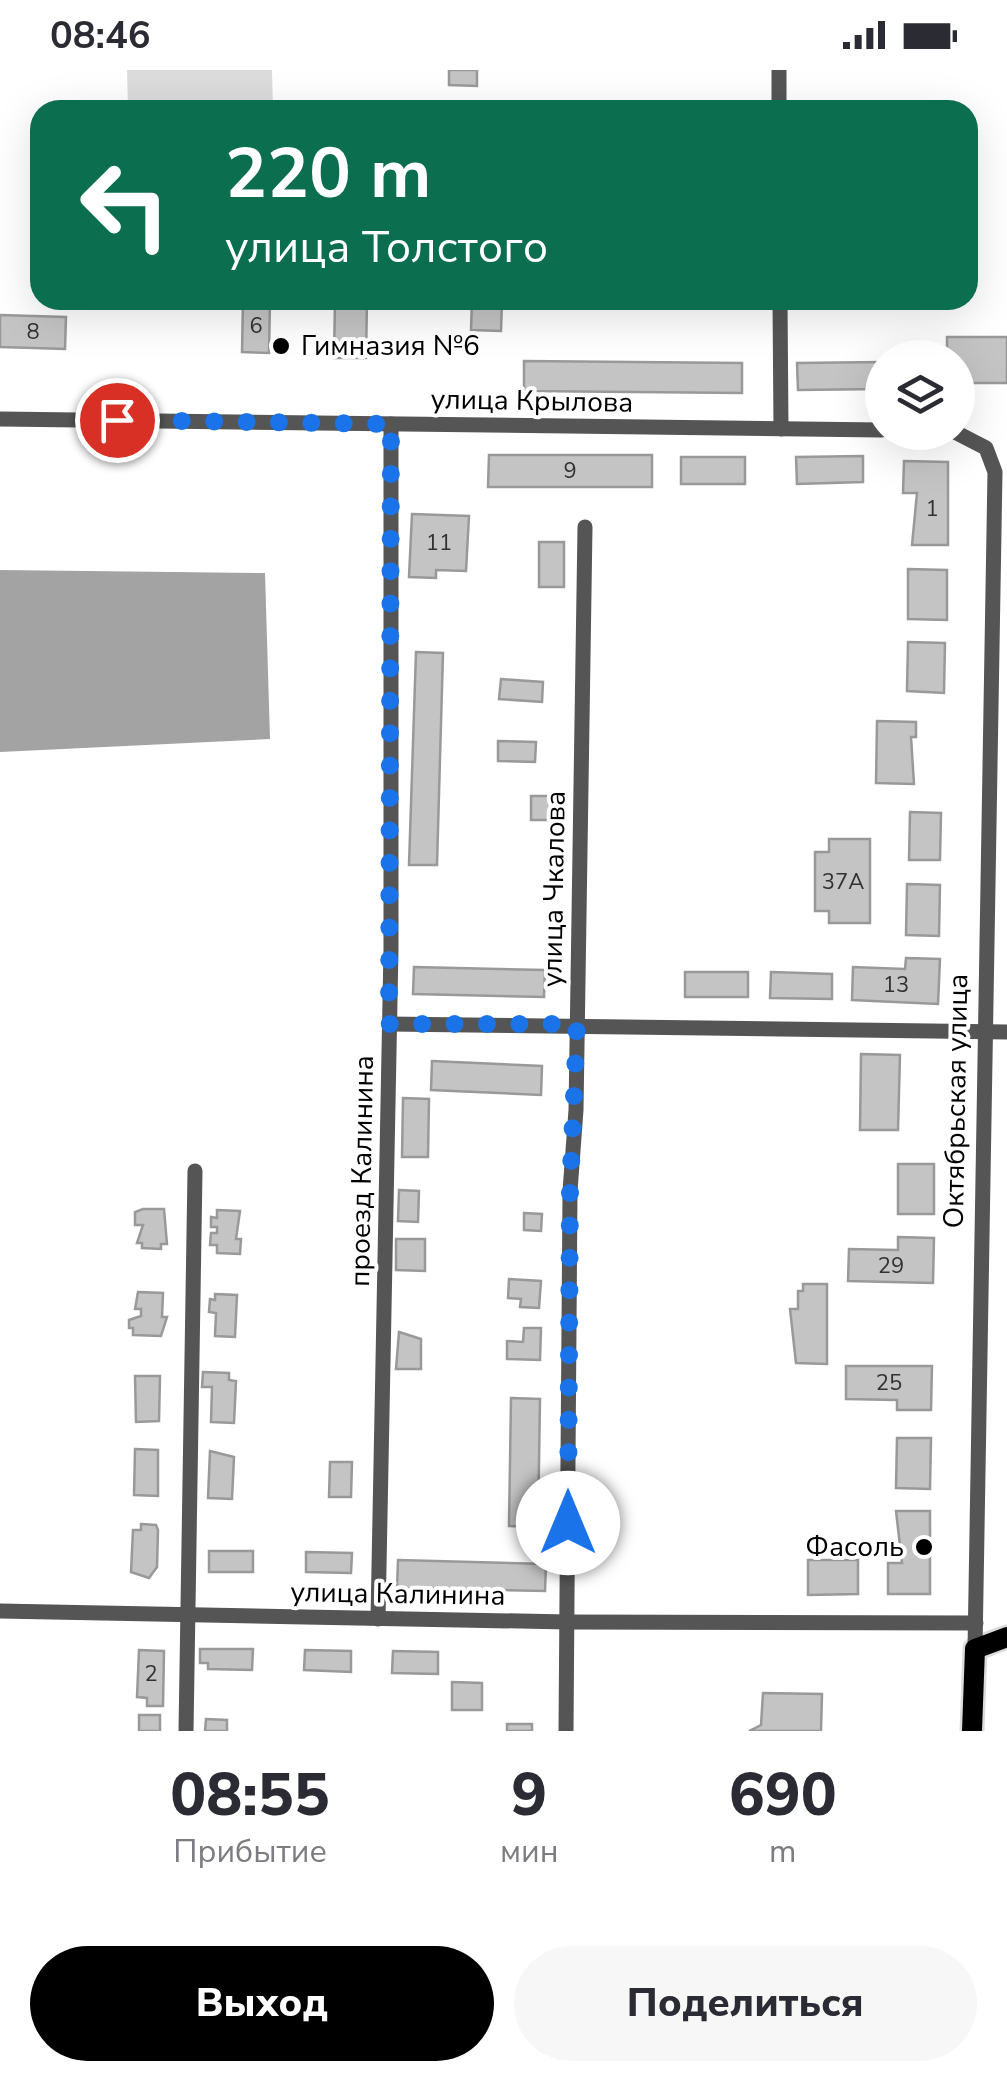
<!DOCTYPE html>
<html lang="ru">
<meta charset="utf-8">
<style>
:root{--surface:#fff;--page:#f7f7f7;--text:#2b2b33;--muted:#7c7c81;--accent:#000}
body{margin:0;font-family:"Nunito Sans",sans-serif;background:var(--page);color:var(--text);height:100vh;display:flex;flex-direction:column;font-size:38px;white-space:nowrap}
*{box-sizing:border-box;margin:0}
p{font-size:32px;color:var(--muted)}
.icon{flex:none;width:55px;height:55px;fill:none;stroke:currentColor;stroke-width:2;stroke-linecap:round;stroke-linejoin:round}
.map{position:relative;height:1661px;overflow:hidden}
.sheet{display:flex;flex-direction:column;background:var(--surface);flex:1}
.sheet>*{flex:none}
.banner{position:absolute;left:30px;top:30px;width:948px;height:210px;border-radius:30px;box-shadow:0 10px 40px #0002;background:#0b6e4f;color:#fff;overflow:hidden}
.fabs{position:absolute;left:865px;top:270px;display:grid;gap:20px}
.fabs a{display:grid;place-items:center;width:110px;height:110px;border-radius:50%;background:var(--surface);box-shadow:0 10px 40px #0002;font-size:50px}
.pin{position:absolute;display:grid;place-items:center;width:85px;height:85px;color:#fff;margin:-42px;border:5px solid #fff;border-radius:50%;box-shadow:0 2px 10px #0007}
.me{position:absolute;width:110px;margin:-55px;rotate:0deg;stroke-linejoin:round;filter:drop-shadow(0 0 8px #0008)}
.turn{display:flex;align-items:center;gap:35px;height:210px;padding:0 30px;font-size:45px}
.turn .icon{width:130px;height:130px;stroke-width:2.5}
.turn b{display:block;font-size:70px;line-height:85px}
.eta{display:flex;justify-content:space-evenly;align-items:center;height:170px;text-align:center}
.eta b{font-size:60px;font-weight:800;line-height:70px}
.cta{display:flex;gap:20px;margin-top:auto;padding:20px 30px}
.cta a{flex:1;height:115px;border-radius:60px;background:var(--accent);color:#fff;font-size:40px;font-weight:800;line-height:115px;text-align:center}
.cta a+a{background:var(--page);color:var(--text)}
.status{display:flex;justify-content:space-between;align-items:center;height:70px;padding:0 50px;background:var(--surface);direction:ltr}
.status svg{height:28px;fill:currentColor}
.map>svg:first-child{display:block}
.green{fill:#dcdcdc}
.water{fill:#a3a3a3}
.building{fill:#c4c4c4;stroke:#999;stroke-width:2.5}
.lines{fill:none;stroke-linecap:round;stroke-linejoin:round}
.major-casing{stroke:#dbdbdb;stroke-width:25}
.minor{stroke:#555;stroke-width:15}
.major{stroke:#000;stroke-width:20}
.route{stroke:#1a73e8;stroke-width:18;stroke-dasharray:0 32.4}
.poi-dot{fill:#000;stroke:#fff;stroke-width:4}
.labels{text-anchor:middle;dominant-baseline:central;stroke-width:8;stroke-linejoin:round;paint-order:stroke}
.number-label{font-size:22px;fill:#313131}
.poi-label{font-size:28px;fill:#000;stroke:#fff;text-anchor:start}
.street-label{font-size:28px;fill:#000;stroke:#fff}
</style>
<div class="status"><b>08:46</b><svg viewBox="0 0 49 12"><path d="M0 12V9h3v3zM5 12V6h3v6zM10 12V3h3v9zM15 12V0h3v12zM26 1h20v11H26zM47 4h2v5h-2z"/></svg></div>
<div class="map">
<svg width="1007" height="1661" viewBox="0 0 1007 1661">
<rect width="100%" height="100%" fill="#fff"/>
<path class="green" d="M127 0H272L273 40H128Z"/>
<path class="water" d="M0 500 265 503 270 669 0 682Z"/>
<g class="building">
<path d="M449 0H477V16L449 15Z"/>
<path d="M243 230H270L269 283 242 282Z"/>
<path d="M335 230H367L366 288H334Z"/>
<path d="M472 230H502L501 261 471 260Z"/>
<path d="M0 245 66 247 65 279 0 277Z"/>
<path d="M947 267H1007V313H959L958 288H947Z"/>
<path d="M524 291 742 293V323L524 321Z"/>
<path d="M882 292V319L798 320 797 293Z"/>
<path d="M489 385H652V417H488Z"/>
<path d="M863 386V412L797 414 796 387Z"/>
<rect x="681" y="387" width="64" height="27"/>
<path d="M904 391 948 392V475H912L917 423H903Z"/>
<path d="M412 444 469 446 466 501 436 500V508L409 507Z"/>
<rect x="539" y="472" width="25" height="45"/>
<path d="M908 499 947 500V550L908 549Z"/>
<path d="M908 572 945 573 944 623 907 621Z"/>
<path d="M416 582 443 583 437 795H409Z"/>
<path d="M501 609 543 612 542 632 499 629Z"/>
<path d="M877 651 916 652V667H911L914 714 876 713Z"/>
<path d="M498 671 536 672 535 692 498 691Z"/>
<rect x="531" y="726" width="21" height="24"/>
<path d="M910 742 941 743 940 790H909Z"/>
<path d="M829 769H870V853H829V841H815V782H829Z"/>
<path d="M907 814 940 815 939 866 906 865Z"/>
<path d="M906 888 940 889 938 934 852 930 853 897 905 899Z"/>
<path d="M414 897 545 900 544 927 413 924Z"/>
<rect x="685" y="902" width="63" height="25"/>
<path d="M771 902 832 904V929L770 928Z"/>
<path d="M861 984 900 985 898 1060H860Z"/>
<path d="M432 991 542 996 541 1025 431 1020Z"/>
<path d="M403 1028 429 1029 428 1087H402Z"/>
<rect x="898" y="1094" width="36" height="50"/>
<path d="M399 1120 419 1121 418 1152 398 1151Z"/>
<path d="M143 1139H164L167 1174H161V1179L142 1178V1173H137L143 1155H135V1142Z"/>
<path d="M217 1140 240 1141 236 1169H241L240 1184 217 1183V1175H210L211 1163H217V1157H211V1147L217 1148Z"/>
<path d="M524 1143 542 1144 541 1161 524 1160Z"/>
<path d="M898 1167 934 1168 933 1213 848 1211 849 1179 898 1180Z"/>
<path d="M396 1169H425V1201L396 1200Z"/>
<path d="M509 1209 541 1211 539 1238 520 1237 521 1229 508 1228Z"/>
<path d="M803 1214H827V1294L796 1293 790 1239H798V1221H803Z"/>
<path d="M138 1222 163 1223 162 1247H167L161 1266 133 1265V1258H129V1250L141 1246V1239H135Z"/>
<path d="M215 1224 237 1225 235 1267 215 1266 216 1243 209 1242 210 1229 215 1230Z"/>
<path d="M524 1258H541L540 1290 507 1289V1271L523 1272Z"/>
<path d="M399 1262 421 1269V1299H396Z"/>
<path d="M846 1296H932L931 1340H897V1330L846 1329Z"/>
<path d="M203 1302 229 1303V1310L236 1311 234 1353 211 1352 212 1317H202Z"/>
<path d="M135 1306H160L159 1351 136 1352Z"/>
<path d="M511 1328 540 1329 538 1457 509 1456Z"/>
<path d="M897 1368H931L930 1419 896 1418Z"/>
<path d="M135 1379 158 1380V1426L134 1425Z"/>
<path d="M210 1381 234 1387 232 1429 208 1428Z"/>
<path d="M330 1392H352L351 1427H329Z"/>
<path d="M896 1441H930V1524H888V1493H902Z"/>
<path d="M141 1454 156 1455 158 1460 157 1497 149 1508 131 1502 133 1460H141Z"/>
<rect x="209" y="1481" width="44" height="21"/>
<path d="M306 1482 352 1483 351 1503 306 1502Z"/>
<path d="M398 1490 546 1494 545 1521 397 1518Z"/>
<path d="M808 1490H858V1524L808 1525Z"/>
<path d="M200 1579H253L252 1600 208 1599V1593H200Z"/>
<path d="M139 1580 164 1581 163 1636H147V1628L137 1627Z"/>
<path d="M305 1580 351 1581V1602L304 1600Z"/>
<path d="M393 1581 438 1582V1604L392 1603Z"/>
<path d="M452 1612 482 1613V1640H452Z"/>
<path d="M763 1623 822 1624 821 1661H749L761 1655Z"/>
<rect x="139" y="1645" width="21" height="16"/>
<path d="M206 1649 227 1650V1661H205Z"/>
<rect x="507" y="1654" width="25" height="7"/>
</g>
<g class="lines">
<defs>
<path id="major" d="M972 1661 975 1579 1007 1567"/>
</defs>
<use href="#major" class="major-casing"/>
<g class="minor">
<path d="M779 0V40"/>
<path d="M780 230 781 359"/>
<path d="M0 349 882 360"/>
<path d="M955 362 986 378 995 402 975 1579"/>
<path d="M389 954 1007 962"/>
<path d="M0 1541 568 1552 976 1553"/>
<path d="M378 1549 391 879V354"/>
<path d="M186 1661 195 1101"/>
<path d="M566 1661 570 1121 576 1040 585 457"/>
</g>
<use href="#major" class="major"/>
</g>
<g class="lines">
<path class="route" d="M117 350 391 354 389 954H577L570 1121 568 1453"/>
</g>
<g class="poi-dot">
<circle cx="281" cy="276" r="10"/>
<circle cx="924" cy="1477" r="10"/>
</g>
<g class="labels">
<g class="number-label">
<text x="256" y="256">6</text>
<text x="33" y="262">8</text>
<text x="570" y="401">9</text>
<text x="932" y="439">1</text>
<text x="439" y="473">11</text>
<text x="843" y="812">37А</text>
<text x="896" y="915">13</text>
<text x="891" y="1196">29</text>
<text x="889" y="1313">25</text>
<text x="151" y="1604">2</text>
</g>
<g class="poi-label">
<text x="301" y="276">Гимназия №6</text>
<text x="904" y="1477" text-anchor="end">Фасоль</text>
</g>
<g class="street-label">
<text transform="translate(532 331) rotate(1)">улица Крылова</text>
<text transform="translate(554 819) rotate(-89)">улица Чкалова</text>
<text transform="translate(956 1031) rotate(-89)">Октябрьская улица</text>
<text transform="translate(362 1101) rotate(-89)">проезд Калинина</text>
<text transform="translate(398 1524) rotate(1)">улица Калинина</text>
</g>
</g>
</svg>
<div class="fabs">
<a><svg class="icon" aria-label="layers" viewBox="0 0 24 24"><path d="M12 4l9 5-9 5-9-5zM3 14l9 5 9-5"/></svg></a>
</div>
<div class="pin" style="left:117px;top:350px;background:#d93025"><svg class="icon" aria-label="arrive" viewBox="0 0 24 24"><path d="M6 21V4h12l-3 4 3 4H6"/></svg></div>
<svg class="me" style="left:568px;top:1453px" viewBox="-20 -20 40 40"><circle r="19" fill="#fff"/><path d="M0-13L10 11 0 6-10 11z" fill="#1a73e8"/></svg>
<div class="banner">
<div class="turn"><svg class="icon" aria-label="left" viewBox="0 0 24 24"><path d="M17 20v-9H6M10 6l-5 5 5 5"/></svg><div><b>220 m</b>улица Толстого</div></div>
</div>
</div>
<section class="sheet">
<div class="eta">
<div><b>08:55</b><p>Прибытие</p></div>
<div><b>9</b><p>мин</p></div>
<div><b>690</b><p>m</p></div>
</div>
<div class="cta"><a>Выход</a><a>Поделиться</a></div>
</section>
